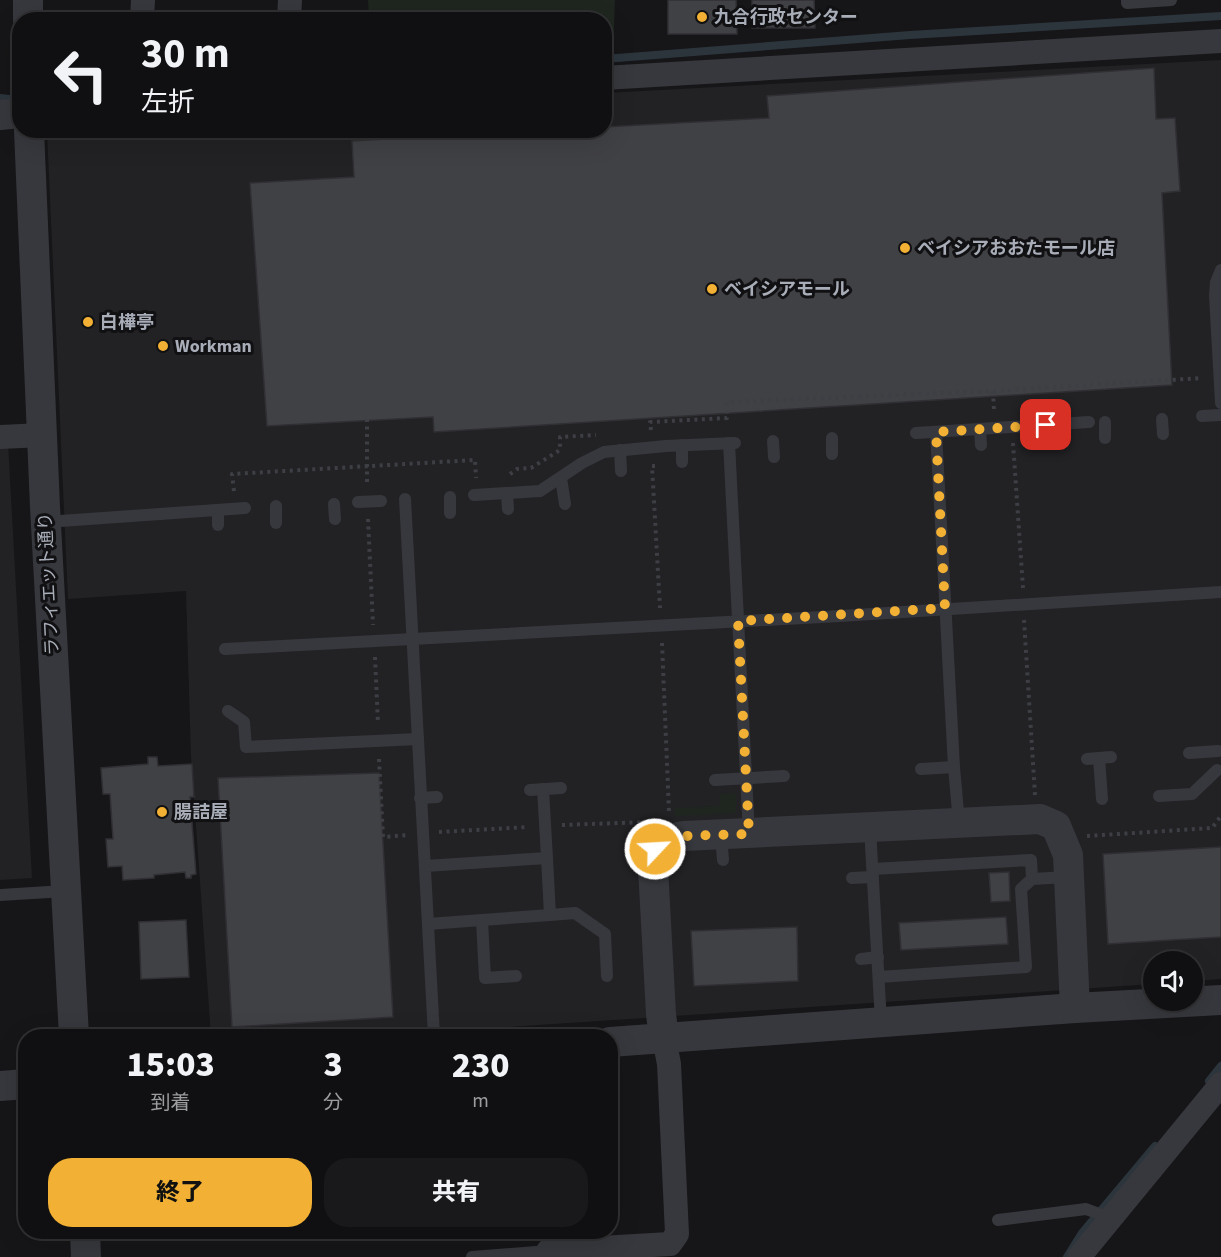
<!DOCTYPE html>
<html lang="ja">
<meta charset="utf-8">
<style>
:root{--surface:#101012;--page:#19191b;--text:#f1f3f6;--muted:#9c9d9f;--line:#303032;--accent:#f2b134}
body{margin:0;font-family:"Source Sans 3","Noto Sans JP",sans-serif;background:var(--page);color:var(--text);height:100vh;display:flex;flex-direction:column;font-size:22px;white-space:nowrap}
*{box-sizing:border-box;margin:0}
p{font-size:20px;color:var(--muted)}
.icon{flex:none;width:33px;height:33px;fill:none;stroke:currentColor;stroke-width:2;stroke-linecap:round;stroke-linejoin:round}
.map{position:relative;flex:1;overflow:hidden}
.drawer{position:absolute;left:18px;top:1029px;width:600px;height:210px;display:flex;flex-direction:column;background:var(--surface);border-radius:24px;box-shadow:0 6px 24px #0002,0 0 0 2px var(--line)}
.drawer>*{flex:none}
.hud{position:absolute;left:12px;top:12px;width:600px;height:126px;border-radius:24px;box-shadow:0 6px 24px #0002,0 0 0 2px var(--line);background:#101012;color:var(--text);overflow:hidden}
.fabs{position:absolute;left:1143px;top:951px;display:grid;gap:12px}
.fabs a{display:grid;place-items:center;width:60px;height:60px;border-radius:50%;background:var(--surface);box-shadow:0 6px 24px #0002,0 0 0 2px var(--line);font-size:30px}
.pin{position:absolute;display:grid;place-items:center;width:51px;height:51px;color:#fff;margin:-26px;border-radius:12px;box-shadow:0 3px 9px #0006}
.me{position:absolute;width:66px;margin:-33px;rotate:65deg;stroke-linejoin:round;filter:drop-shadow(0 0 4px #0008)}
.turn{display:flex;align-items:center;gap:21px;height:126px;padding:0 30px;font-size:27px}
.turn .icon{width:78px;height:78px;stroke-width:2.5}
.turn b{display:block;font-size:42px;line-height:51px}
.eta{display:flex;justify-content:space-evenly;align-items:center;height:102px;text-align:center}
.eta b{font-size:36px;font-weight:800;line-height:42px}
.button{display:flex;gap:12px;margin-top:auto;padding:12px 30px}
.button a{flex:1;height:69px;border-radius:24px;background:var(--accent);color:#111;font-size:24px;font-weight:800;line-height:69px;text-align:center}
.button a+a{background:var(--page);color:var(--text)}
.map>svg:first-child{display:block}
.built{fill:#222225}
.green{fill:#1e261f}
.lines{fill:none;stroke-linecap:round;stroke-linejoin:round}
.stream{stroke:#2c353c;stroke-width:8}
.building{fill:#404145;stroke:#303034;stroke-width:1.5}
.path{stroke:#3d3f44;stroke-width:4;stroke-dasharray:3 4.5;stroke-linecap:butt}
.service{stroke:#37383d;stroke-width:12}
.minor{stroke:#37383d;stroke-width:24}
.tertiary{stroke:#37383d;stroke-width:30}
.route{stroke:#f2b134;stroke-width:10;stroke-dasharray:0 18}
.poi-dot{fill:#f2b134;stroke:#111113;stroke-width:2}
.labels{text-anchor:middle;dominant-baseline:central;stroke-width:6;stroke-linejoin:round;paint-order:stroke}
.poi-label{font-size:18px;font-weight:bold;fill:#a8adb8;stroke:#111113;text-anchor:start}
.street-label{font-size:18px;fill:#a8adb8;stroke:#111113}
</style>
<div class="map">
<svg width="1221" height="1257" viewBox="0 0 1221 1257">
<rect width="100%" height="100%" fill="#161618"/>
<g class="built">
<path d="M1221 60V979L1193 981 1192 962H1154L1153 984 375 1036H211L191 756 186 591 68 599 47 131 604 130 605 93Z"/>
<path d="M0 443H8L32 878 0 880Z"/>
</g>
<g class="green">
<path d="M368 0H615L613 53H605L604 20 369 19Z"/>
<path d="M736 793V813L677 816 675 814V808L720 806V794Z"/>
</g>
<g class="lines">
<g class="stream">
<path d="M604 59 910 35 1221 16"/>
<path d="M0 98 20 100"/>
<path d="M1209 1081 1221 1066"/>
<path d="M1067 1257 1082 1233 1155 1146"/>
</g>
</g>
<g class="building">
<path d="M668 0H736L737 34H668Z"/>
<path d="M752 0H814L815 28H752Z"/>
<path d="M1154 68 1156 119 1175 118 1180 191 1162 193 1172 385 434 432 433 417 267 426 250 183 354 177 352 141 542 130H604V127L769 118 767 96Z"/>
<path d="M148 757H157L158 766 192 764 194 797H190L196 874 191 875V878H186L185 872 154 875V878L123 880 122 866 108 867 106 839H113L110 794H103L101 768 148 764Z"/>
<path d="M379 773 393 1017 232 1027 218 778Z"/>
<path d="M1221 847V937L1108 944 1103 854Z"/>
<path d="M1009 872 1010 901 991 902 989 873Z"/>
<path d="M1006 917 1008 944 901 950 899 923Z"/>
<path d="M186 920 189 977 141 979 139 922Z"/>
<path d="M797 927 798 981 694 986 691 931Z"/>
</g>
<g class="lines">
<g class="path">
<path d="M993 391 994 411"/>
<path d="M367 419V485"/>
<path d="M651 430 650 422 727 418V402L993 391 1202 378"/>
<path d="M1013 443 1023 588"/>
<path d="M655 466H652L660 608"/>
<path d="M510 474 517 469 531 468 560 450V437L596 435"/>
<path d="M234 491 232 474 475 460 476 478"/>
<path d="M368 519 373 625"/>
<path d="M1024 620 1035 795"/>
<path d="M662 643 669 812"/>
<path d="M375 657 378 724"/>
<path d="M379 759 383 837 408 835"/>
<path d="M562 825 648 822"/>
<path d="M439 832 528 827"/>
<path d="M1087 836 1212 828 1221 816"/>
</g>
<g class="service">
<path d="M1127 0V3L1171 0"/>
<path d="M1221 270 1216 282 1215 296 1221 403"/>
<path d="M1202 416 1221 415"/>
<path d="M1162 419 1163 434"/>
<path d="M1105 422V438"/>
<path d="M1046 425 1047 442"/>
<path d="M980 430 981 445"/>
<path d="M936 432 954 767 959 823"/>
<path d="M916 433 1089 422"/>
<path d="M832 438V454"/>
<path d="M773 441 774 457"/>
<path d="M729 443 749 834"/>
<path d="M682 445V462"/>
<path d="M620 450 621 471"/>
<path d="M561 478 565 504"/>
<path d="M507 494 508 509"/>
<path d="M474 495 540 491 582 463 604 452 666 446 735 443"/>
<path d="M450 497V513"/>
<path d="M405 499 434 1036"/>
<path d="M358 502 381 501"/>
<path d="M334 504 335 519"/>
<path d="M276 506V523"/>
<path d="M218 510V525"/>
<path d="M46 522 245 508"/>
<path d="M225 649 840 616 1221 592"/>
<path d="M228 711 244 722 246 747 418 739"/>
<path d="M1189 753 1218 751"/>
<path d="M1099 758 1102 799"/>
<path d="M1087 759 1111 757"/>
<path d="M921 769 954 767"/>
<path d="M715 780 784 776"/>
<path d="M530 790 561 788"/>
<path d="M1159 796 1192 794 1217 770"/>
<path d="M420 798 437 797"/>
<path d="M870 828 881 1022"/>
<path d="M721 835 723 860"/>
<path d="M425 866 547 858 543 789"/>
<path d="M873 869 1031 860 1032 879 1068 877"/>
<path d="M852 878 873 877"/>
<path d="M0 895 65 891"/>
<path d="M550 915 575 913 605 934 607 976"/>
<path d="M482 920 550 915 547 858"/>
<path d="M428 924 482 920 485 978 516 976"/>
<path d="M861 959 878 957"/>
<path d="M879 977 1026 967 1021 889 1032 879"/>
<path d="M998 1220 1086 1209 1110 1218"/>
<path d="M472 1257 548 1251"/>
</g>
<g class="minor">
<path d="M142 20 143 0"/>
<path d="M289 20 290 0"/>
<path d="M604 78 1221 41"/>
<path d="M0 437 42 435"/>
<path d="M548 1251 670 1244 677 1234 669 1064 664 1038"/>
<path d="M1079 1257 1221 1084"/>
</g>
<g class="tertiary">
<path d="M28 0V20"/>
<path d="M0 115 20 113"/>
<path d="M29 130 45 507 74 1036"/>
<path d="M664 1038 661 1014 653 868 655 849 669 839 684 836 1040 819 1056 826 1068 855 1075 1008"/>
<path d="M610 1042 1075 1008 1221 1000"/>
<path d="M0 1086 26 1084"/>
<path d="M85 1232 86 1257"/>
</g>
</g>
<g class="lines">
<path class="route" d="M655 849 669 839 684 836 749 834 738 621 945 608 936 432 1046 425"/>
</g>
<g class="poi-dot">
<circle cx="702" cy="17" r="6"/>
<circle cx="905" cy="248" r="6"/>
<circle cx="712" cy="289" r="6"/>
<circle cx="88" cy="322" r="6"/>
<circle cx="163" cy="346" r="6"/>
<circle cx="162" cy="812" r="6"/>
</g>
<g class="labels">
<g class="poi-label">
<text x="714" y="17">九合行政センター</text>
<text x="917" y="248">ベイシアおおたモール店</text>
<text x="724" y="289">ベイシアモール</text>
<text x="100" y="322">白樺亭</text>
<text x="175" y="346">Workman</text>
<text x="174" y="812">腸詰屋</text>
</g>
<g class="street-label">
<text transform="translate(49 584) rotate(-93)">ラフィエット通り</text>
</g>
</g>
</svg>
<div class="fabs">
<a><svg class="icon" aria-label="sound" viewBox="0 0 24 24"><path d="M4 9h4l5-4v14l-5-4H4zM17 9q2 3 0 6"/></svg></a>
</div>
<div class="pin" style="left:1046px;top:425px;background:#d93025"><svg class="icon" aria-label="arrive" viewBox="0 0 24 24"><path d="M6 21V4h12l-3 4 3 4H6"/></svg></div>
<svg class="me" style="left:655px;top:849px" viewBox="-20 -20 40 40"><circle r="17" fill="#f2b134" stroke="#fff" stroke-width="3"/><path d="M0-11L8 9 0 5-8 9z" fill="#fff"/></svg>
<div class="hud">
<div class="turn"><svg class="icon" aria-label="left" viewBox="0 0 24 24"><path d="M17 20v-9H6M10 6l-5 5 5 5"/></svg><div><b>30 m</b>左折</div></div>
</div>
<section class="drawer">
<div class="eta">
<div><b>15:03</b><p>到着</p></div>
<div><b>3</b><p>分</p></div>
<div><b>230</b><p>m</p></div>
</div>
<div class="button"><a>終了</a><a>共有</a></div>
</section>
</div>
